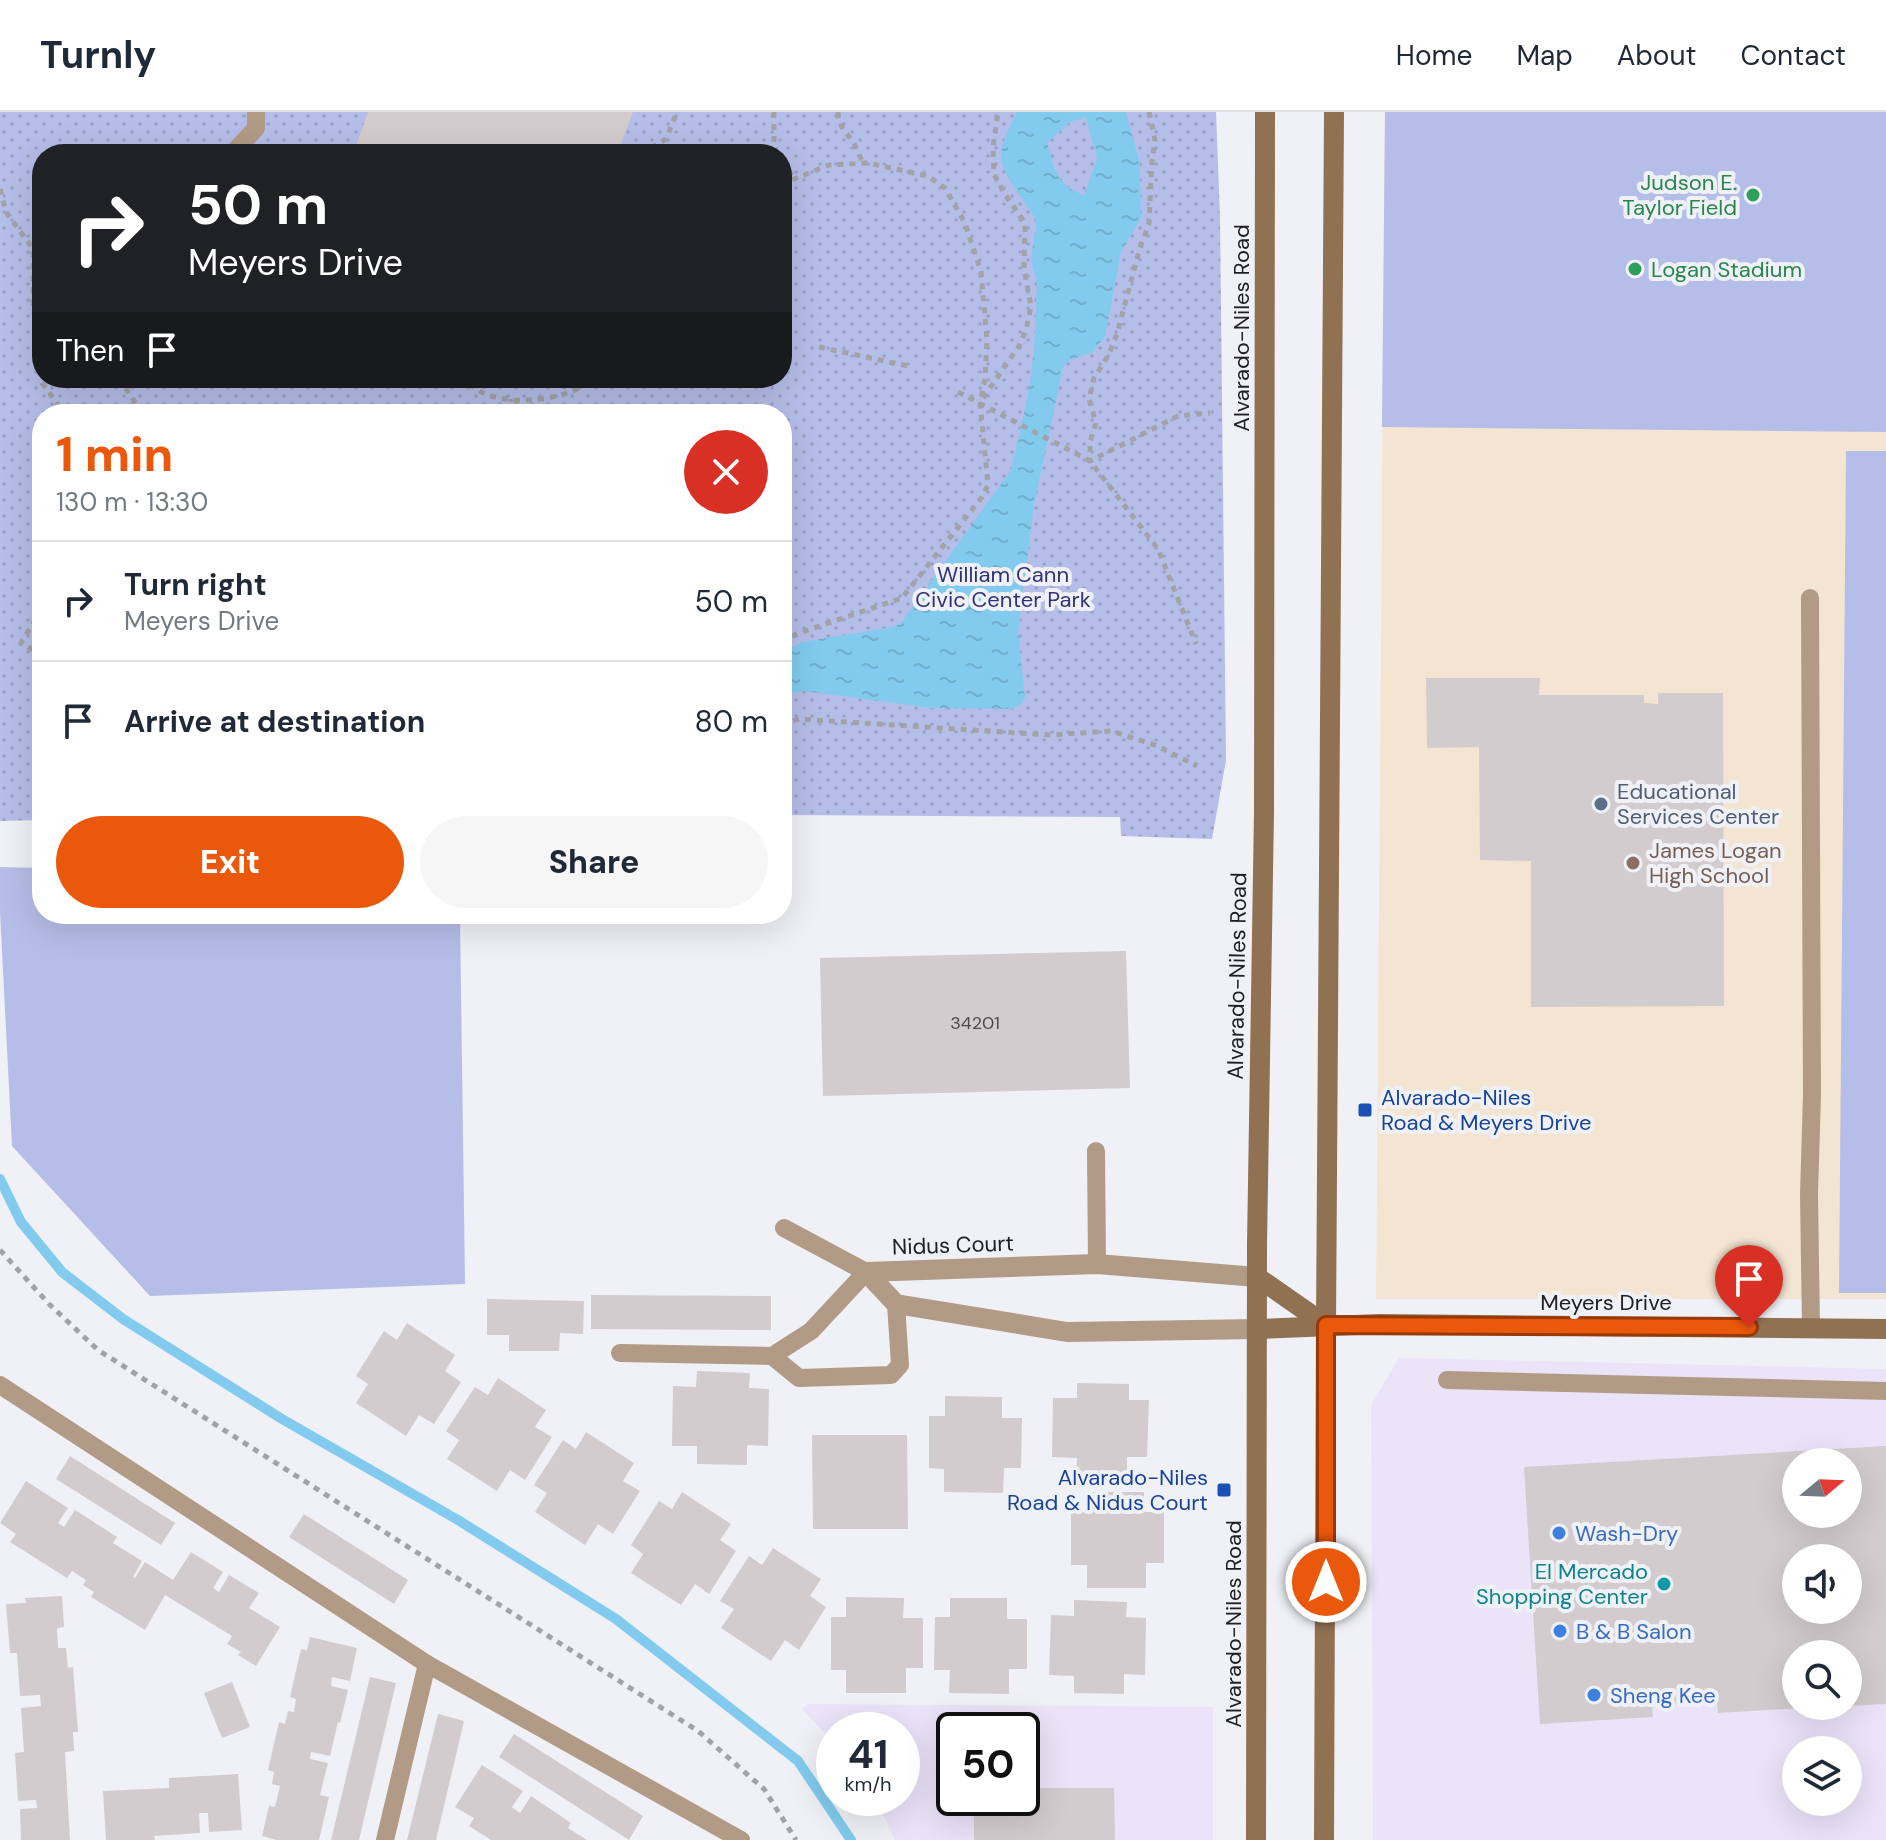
<!DOCTYPE html>
<meta charset="utf-8">
<style>
:root{--surface:#fff;--page:#f6f6f7;--text:#1f2937;--muted:#747a83;--line:#e0e1e3;--accent:#ea580c}
body{margin:0;font-family:"DM Sans",sans-serif;background:var(--page);color:var(--text);height:100vh;display:flex;flex-direction:column;font-size:30px;white-space:nowrap}
*{box-sizing:border-box;margin:0}
p{font-size:26px;color:var(--muted)}
.icon{flex:none;width:44px;height:44px;fill:none;stroke:currentColor;stroke-width:2;stroke-linecap:round;stroke-linejoin:round}
.map{position:relative;flex:1;overflow:hidden}
.sheet{position:absolute;left:32px;top:292px;width:760px;height:520px;display:flex;flex-direction:column;background:var(--surface);border-radius:32px;box-shadow:0 8px 32px #0002}
.sheet>*{flex:none}
.hud{position:absolute;left:32px;top:32px;width:760px;height:244px;border-radius:32px;box-shadow:0 8px 32px #0002;background:#202124;color:#fff;overflow:hidden}
.needle{width:52px;rotate:71deg}
.controls{position:absolute;left:1782px;top:1336px;display:grid;gap:16px}
.controls a{display:grid;place-items:center;width:80px;height:80px;border-radius:50%;background:var(--surface);box-shadow:0 8px 32px #0002;font-size:40px}
.speed{position:absolute;left:816px;top:1600px;display:flex;gap:16px;font-size:40px;font-weight:700;text-align:center}
.speed>*{display:grid;place-content:center;width:104px;height:104px;border-radius:50%;background:var(--surface);box-shadow:0 8px 32px #0002;line-height:1}
.speed small{font-size:20px;font-weight:400}
.speed .limit{border:4px solid #111;border-radius:12px;background:#fff;color:#111}
.pin{position:absolute;display:grid;place-items:center;width:68px;height:68px;color:#fff;margin:-82px -34px;border-radius:50% 50% 50% 0;rotate:-45deg;box-shadow:0 0 8px #0007}
.pin .icon{rotate:45deg}
.me{position:absolute;width:88px;margin:-44px;rotate:0deg;stroke-linejoin:round;filter:drop-shadow(0 0 6px #0008)}
.turn{display:flex;align-items:center;gap:28px;height:168px;padding:0 24px;font-size:36px}
.turn .icon{width:104px;height:104px;stroke-width:2.5}
.turn b{display:block;font-size:56px;line-height:68px}
.then{display:flex;align-items:center;height:76px;padding:0 24px;background:#0003;gap:16px;font-size:30px}
.round{display:grid;place-items:center;flex:none;width:84px;height:84px;border-radius:42px;background:var(--page)}
.overview{display:flex;align-items:center;justify-content:space-between;height:136px;padding:0 24px}
h1{font-size:48px;font-weight:800;line-height:60px;color:var(--accent)}
.cta{display:flex;gap:16px;margin-top:auto;padding:16px 24px}
.cta a{flex:1;height:92px;border-radius:48px;background:var(--accent);color:#fff;font-size:32px;font-weight:800;line-height:92px;text-align:center}
.cta a+a{background:var(--page);color:var(--text)}
ul{padding:0;list-style:none}
li{display:flex;align-items:center;gap:24px;height:120px;padding:0 24px;border-top:2px solid var(--line)}
li div{flex:1}
li b{display:block;font-size:30px}
li em{font-style:normal}
header{display:flex;align-items:center;gap:48px;box-sizing:border-box;height:112px;padding:0 40px;background:var(--surface);border-bottom:2px solid var(--line)}
header strong{font-size:38px}
nav{display:flex;gap:44px;margin-inline-start:auto;font-size:28px}
.map>svg:first-child{display:block}
.commercial{fill:#ebe3f8;fill-rule:evenodd}
.education{fill:#f4e5d2}
.park{fill:url(#park-dots);fill-rule:evenodd}
.pitch{fill:#b5bee8}
.water{fill:url(#water-ripples);fill-rule:evenodd}
.lines{fill:none;stroke-linecap:round;stroke-linejoin:round}
.stream{stroke:#82cbee;stroke-width:10}
.building{fill:#d2ccce;fill-rule:evenodd}
.path{stroke:#a2a3a7;stroke-width:5;stroke-dasharray:6 6;stroke-linecap:butt}
.lane{stroke:#b19b86;stroke-width:18}
.street{stroke:#b19b86;stroke-width:20}
.secondary{stroke:#907152;stroke-width:20}
.route-casing{stroke:#983908;stroke-width:20}
.route{stroke:#ea580c;stroke-width:14}
.leisure-dot{fill:#2e9e5b;stroke:#f0f1f6;stroke-width:3}
.service-dot{fill:#5c6f8a;stroke:#f0f1f6;stroke-width:3}
.education-dot{fill:#8d6e63;stroke:#f0f1f6;stroke-width:3}
.transit-dot{fill:#1a4fb4;stroke:#f0f1f6;stroke-width:3}
.shop-dot{fill:#3f7fe0;stroke:#f0f1f6;stroke-width:3}
.culture-dot{fill:#0f9aa8;stroke:#f0f1f6;stroke-width:3}
.labels{text-anchor:middle;dominant-baseline:central;stroke-width:8;stroke-linejoin:round;paint-order:stroke}
.number-label{font-size:18px;fill:#4c4b4d}
.leisure-label{font-size:22px;fill:#27864d;stroke:#f0f1f6;text-anchor:end}
.street-label{font-size:22px;fill:#202022;stroke:#f0f1f6}
.park-label{font-size:22px;fill:#2e3379;stroke:#f0f1f6}
.service-label{font-size:22px;fill:#4e5e75;stroke:#f0f1f6;text-anchor:start}
.education-label{font-size:22px;fill:#785e54;stroke:#f0f1f6;text-anchor:start}
.transit-label{font-size:22px;fill:#164399;stroke:#f0f1f6;text-anchor:start}
.shop-label{font-size:22px;fill:#366cbe;stroke:#f0f1f6;text-anchor:start}
.culture-label{font-size:22px;fill:#0d838f;stroke:#f0f1f6;text-anchor:end}
</style>
<header>
<strong>Turnly</strong>
<nav><a>Home</a><a>Map</a><a>About</a><a>Contact</a></nav>
</header>
<div class="map">
<svg width="1886" height="1728" viewBox="0 0 1886 1728">
<defs>
<pattern id="park-dots" width="8" height="8" patternUnits="userSpaceOnUse" patternTransform="scale(2)"><rect width="8" height="8" fill="#b5bee8"/><path d="M2 2h.1M6 6h.1" fill="none" stroke="#9ba3c7" stroke-width="1.8" stroke-linecap="round"/></pattern>
<pattern id="water-ripples" width="26" height="14" patternUnits="userSpaceOnUse" patternTransform="scale(2)"><rect width="26" height="14" fill="#82cbee"/><path d="M2 4q2-2 4 0t4 0M15 11q2-2 4 0t4 0" fill="none" stroke="#70aecc"/></pattern>
</defs>
<rect width="100%" height="100%" fill="#f0f1f6"/>
<g class="commercial">
<path d="M1399 1246 1886 1257V1728H1373L1371 1293ZM1796 1350H1848V1402H1796ZM1796 1446H1848V1498H1796ZM1796 1542H1848V1594H1796ZM1796 1638H1848V1690H1796Z"/>
<path d="M808 1592 1213 1595V1728H895L886 1708 872 1686H902V1618H834V1631L802 1597ZM954 1618H1022V1686H954Z"/>
</g>
<path class="education" d="M1385 0H1886V1187H1376Z"/>
<path class="park" d="M0 0H1216L1220 106 1226 648 1212 727 1121 724 1120 705 782 703V302H42V708L0 709ZM42 42H782V266H42Z"/>
<g class="pitch">
<path d="M1385 0H1886V320L1382 315Z"/>
<path d="M1846 339H1886V1181H1839Z"/>
<path d="M0 755 42 756V802H460L465 1172 150 1184 12 1034 0 800Z"/>
</g>
<path class="water" d="M1017 0H1126L1140 52 1141 106 1121 140 1105 225 1091 241 1069 248 1063 255 1034 393 1018 520 1025 586 1020 593 1012 597 932 596 804 579 782 583V541L802 530 893 515 901 511 1011 358 1028 284 1034 238 1037 172 1031 148 1036 114 1035 106C1026 91 1000 61 1001 43 1002 29 1011 12 1017 0ZM1086 5 1097 47 1084 83C1055 73 1055 57 1047 31L1070 10Z"/>
<g class="lines">
<path class="stream" d="M0 1067 21 1110 62 1160 123 1207 282 1307 458 1408 616 1507 798 1649 851 1728"/>
</g>
<g class="building">
<path d="M368 0H633L617 42H353Z"/>
<path d="M1426 566H1540L1539 583H1644V591L1658 592V581H1723L1724 894 1531 895V749L1480 748 1479 635 1427 636Z"/>
<path d="M1126 839 1130 976 823 984 820 846Z"/>
<path d="M591 1183 771 1184V1218L591 1217Z"/>
<path d="M487 1187 584 1189 583 1222 560 1221 559 1239H509V1223H487Z"/>
<path d="M407 1211 455 1243 445 1259 461 1270 434 1312 419 1303 406 1324 356 1291 368 1272 356 1264 384 1219 397 1228Z"/>
<path d="M697 1259 750 1261 749 1276 769 1277 768 1334 747 1333V1353L697 1352V1334H672L673 1274 696 1275Z"/>
<path d="M498 1266 546 1298 535 1315 552 1325 525 1368 510 1358 497 1379 447 1347 459 1328 446 1319 475 1275 488 1283Z"/>
<path d="M1077 1271 1129 1272V1288H1149L1147 1345H1127V1365L1076 1364 1077 1346 1052 1345 1053 1286H1077Z"/>
<path d="M945 1284 1002 1285V1306H1022L1021 1356H1004L1003 1381 944 1380V1357L929 1356V1304H945Z"/>
<path d="M586 1320 634 1351 623 1369 640 1379 613 1422 598 1412 585 1433 535 1400 547 1381 534 1373 563 1328 576 1337Z"/>
<path d="M812 1323H907L908 1417H813Z"/>
<path d="M1886 1334V1592L1848 1594V1542H1796V1594H1803V1596L1718 1601 1717 1590 1652 1594 1653 1605 1540 1612 1524 1355ZM1796 1350H1848V1402H1796ZM1796 1446H1848V1498H1796Z"/>
<path d="M70 1344 175 1411 161 1433 56 1367Z"/>
<path d="M26 1369 68 1396 58 1411 64 1415 75 1398 117 1425 113 1431 142 1449 133 1465 135 1466 145 1450 173 1468 191 1440 223 1460 213 1476 219 1480 229 1463 259 1481 249 1496 280 1515 256 1554 238 1543 241 1540 227 1532 232 1524 165 1483 145 1518 91 1485 94 1480 83 1473 86 1468 72 1459 67 1466 10 1430 16 1422 0 1411Z"/>
<path d="M682 1380 731 1412 720 1428 736 1439 709 1482 695 1472 681 1493 631 1461 643 1442 631 1433 659 1389 672 1397Z"/>
<path d="M1087 1380H1144V1400H1164V1451H1146V1476H1087V1453H1071V1400H1087Z"/>
<path d="M304 1402 408 1468 394 1492 289 1425Z"/>
<path d="M773 1436 821 1467 810 1484 826 1495 799 1538 785 1528 771 1549 721 1516 734 1497 720 1489 749 1444 762 1453Z"/>
<path d="M62 1484 64 1515 57 1516 58 1536H66L68 1556 73 1555 78 1620H73L74 1639 65 1640 70 1728H21L20 1697 37 1696 36 1688 18 1689 15 1641 24 1640 21 1596 41 1594 40 1583 20 1584 17 1541H10L6 1492 26 1491 25 1486Z"/>
<path d="M846 1485 904 1486 903 1506H923V1556H906V1581H846V1558H831V1505H846Z"/>
<path d="M950 1486H1007V1507H1027V1557H1009V1582L949 1581 950 1558H934L935 1505H950Z"/>
<path d="M1074 1488 1127 1490 1126 1505 1146 1506 1145 1563 1124 1562V1582L1074 1581V1564L1049 1563 1051 1503 1074 1504Z"/>
<path d="M310 1525 357 1536 350 1569 332 1565 331 1574 348 1578 340 1611 338 1610 330 1644 311 1640 310 1647 328 1651 320 1683 329 1685 319 1728H277L262 1724 269 1694 275 1695 280 1674 272 1672 274 1660 268 1658 279 1610 285 1612 288 1599 294 1600 296 1587 290 1585 301 1537 307 1538Z"/>
<path d="M370 1565 396 1571 359 1728H331Z"/>
<path d="M232 1570 250 1615 222 1626 204 1581Z"/>
<path d="M438 1602 464 1609 436 1728H407Z"/>
<path d="M514 1622 643 1704 629 1728 499 1645Z"/>
<path d="M482 1653 523 1679 512 1695 520 1701 531 1684 571 1711 568 1716 587 1728H491L469 1714 474 1706 455 1695Z"/>
<path d="M238 1662 242 1718 209 1720 208 1701H199L200 1721 154 1724 155 1728H106L103 1679 169 1676V1666Z"/>
<path d="M1022 1676H1114L1115 1728H974V1686H1022Z"/>
</g>
<g class="lines">
<g class="path">
<path d="M774 0V34L778 42"/>
<path d="M838 0C838 14 846 20 854 31 857 38 860 45 863 51"/>
<path d="M1149 0 1155 28 1152 49 1149 111 1139 139 1117 222 1108 244 1094 266 1089 287 1096 311 1090 330V349L1178 304 1210 301"/>
<path d="M641 42 666 27 677 0"/>
<path d="M782 48 794 67"/>
<path d="M782 74 794 67 829 53 868 51 928 64 945 76 965 111 981 160 987 228 985 267 980 290 988 373 982 385 902 486 796 522 782 531"/>
<path d="M0 77 6 100 33 137V191L42 271 65 302"/>
<path d="M34 138 42 150"/>
<path d="M819 235 913 255"/>
<path d="M119 266 138 295 140 302"/>
<path d="M459 266C467 270 474 276 481 280 515 296 568 287 597 266"/>
<path d="M958 280 1090 349 1158 437 1196 532"/>
<path d="M983 286 1019 234 1026 218 1031 194 1024 157 1025 111 1004 81 994 62 993 35 998 0"/>
<path d="M510 302 511 287"/>
<path d="M42 497 21 531 42 543"/>
<path d="M782 613 799 607 1051 623 1111 619 1155 633 1197 654"/>
<path d="M42 635 37 647 42 664"/>
<path d="M0 1138 49 1192 98 1238 698 1619 764 1677 796 1728"/>
</g>
<g class="lane">
<path d="M232 42 256 16V0"/>
<path d="M1810 486 1812 983 1809 1082 1811 1216"/>
<path d="M1096 1039 1097 1152"/>
<path d="M784 1116 866 1160 811 1219 772 1244 799 1266 891 1263 900 1253 896 1192"/>
<path d="M620 1241 772 1244"/>
<path d="M1447 1268 1886 1279"/>
<path d="M0 1273 427 1552 741 1728"/>
<path d="M385 1728 427 1552"/>
</g>
<g class="street">
<path d="M866 1160 896 1192 1067 1220 1257 1217"/>
<path d="M866 1160 1097 1152 1257 1165"/>
</g>
<g class="secondary">
<path d="M1257 1165 1326 1213"/>
<path d="M1257 1217 1380 1212 1886 1217"/>
<path d="M1256 1728 1257 1133 1264 699 1265 0"/>
<path d="M1324 1728 1326 1213 1334 0"/>
</g>
</g>
<g class="lines">
<defs>
<path id="route" d="M1326 1470V1213L1749 1215"/>
</defs>
<use href="#route" class="route-casing"/>
<use href="#route" class="route"/>
</g>
<g class="leisure-dot">
<circle cx="1753" cy="83" r="8"/>
<circle cx="1635" cy="157" r="8"/>
</g>
<circle class="service-dot" cx="1601" cy="692" r="8"/>
<circle class="education-dot" cx="1633" cy="751" r="8"/>
<g class="transit-dot">
<rect x="1357" y="990" width="16" height="16" rx="4"/>
<rect x="1216" y="1370" width="16" height="16" rx="4"/>
</g>
<g class="shop-dot">
<circle cx="1559" cy="1421" r="8"/>
<circle cx="1560" cy="1519" r="8"/>
<circle cx="1594" cy="1583" r="8"/>
</g>
<circle class="culture-dot" cx="1664" cy="1472" r="8"/>
<g class="labels">
<g class="number-label">
<text x="975" y="911">34201</text>
</g>
<g class="leisure-label">
<text x="1737" y="70">Judson E.<tspan x="1737" dy="25">Taylor Field</tspan></text>
<text x="1651" y="157" text-anchor="start">Logan Stadium</text>
</g>
<g class="street-label">
<text transform="translate(1241 216) rotate(-90)">Alvarado-Niles Road</text>
<text transform="translate(1237 864) rotate(-89)">Alvarado-Niles Road</text>
<text transform="translate(953 1133) rotate(-2)">Nidus Court</text>
<text x="1606" y="1190">Meyers Drive</text>
<text transform="translate(1233 1512) rotate(-90)">Alvarado-Niles Road</text>
</g>
<g class="park-label">
<text x="1003" y="462">William Cann<tspan x="1003" dy="25">Civic Center Park</tspan></text>
</g>
<g class="service-label">
<text x="1617" y="679">Educational<tspan x="1617" dy="25">Services Center</tspan></text>
</g>
<g class="education-label">
<text x="1649" y="738">James Logan<tspan x="1649" dy="25">High School</tspan></text>
</g>
<g class="transit-label">
<text x="1381" y="985">Alvarado-Niles<tspan x="1381" dy="25">Road &amp; Meyers Drive</tspan></text>
<text x="1208" y="1365" text-anchor="end">Alvarado-Niles<tspan x="1208" dy="25">Road &amp; Nidus Court</tspan></text>
</g>
<g class="shop-label">
<text x="1575" y="1421">Wash-Dry</text>
<text x="1576" y="1519">B &amp; B Salon</text>
<text x="1610" y="1583">Sheng Kee</text>
</g>
<g class="culture-label">
<text x="1648" y="1459">El Mercado<tspan x="1648" dy="25">Shopping Center</tspan></text>
</g>
</g>
</svg>
<div class="controls">
<a><svg class="needle" viewBox="-14 -14 28 28"><path d="M0-13l5 13h-10z" fill="#e53935"/><path d="M0 13l5-13h-10z" fill="#747a83"/></svg></a>
<a><svg class="icon" aria-label="sound" viewBox="0 0 24 24"><path d="M4 9h4l5-4v14l-5-4H4zM17 9q2 3 0 6"/></svg></a>
<a><svg class="icon" aria-label="search" viewBox="0 0 24 24"><circle cx="10" cy="10" r="6"/><path d="M15 15l6 6"/></svg></a>
<a><svg class="icon" aria-label="layers" viewBox="0 0 24 24"><path d="M12 4l9 5-9 5-9-5zM3 14l9 5 9-5"/></svg></a>
</div>
<div class="speed"><div>41<small>km/h</small></div><div class="limit">50</div></div>
<div class="pin" style="left:1749px;top:1215px;background:#d93025"><svg class="icon" aria-label="arrive" viewBox="0 0 24 24"><path d="M6 21V4h12l-3 4 3 4H6"/></svg></div>
<svg class="me" style="left:1326px;top:1470px" viewBox="-20 -20 40 40"><circle r="17" fill="#ea580c" stroke="#fff" stroke-width="3"/><path d="M0-11L8 9 0 5-8 9z" fill="#fff"/></svg>
<div class="hud">
<div class="turn"><svg class="icon" aria-label="right" viewBox="0 0 24 24"><path d="M7 20v-9h11M14 6l5 5-5 5"/></svg><div><b>50 m</b>Meyers Drive</div></div>
<div class="then">Then<svg class="icon" aria-label="arrive" viewBox="0 0 24 24"><path d="M6 21V4h12l-3 4 3 4H6"/></svg></div>
</div>
<section class="sheet">
<div class="overview"><div><h1>1 min</h1><p>130 m · 13:30</p></div><a class="round" style="background:#d93025;color:#fff"><svg class="icon" aria-label="close" viewBox="0 0 24 24"><path d="M6 6l12 12M18 6L6 18"/></svg></a></div>
<ul>
<li><svg class="icon" aria-label="right" viewBox="0 0 24 24"><path d="M7 20v-9h11M14 6l5 5-5 5"/></svg><div><b>Turn right</b><p>Meyers Drive</p></div><em>50 m</em></li>
<li><svg class="icon" aria-label="arrive" viewBox="0 0 24 24"><path d="M6 21V4h12l-3 4 3 4H6"/></svg><div><b>Arrive at destination</b></div><em>80 m</em></li>
</ul>
<div class="cta"><a>Exit</a><a>Share</a></div>
</section>
</div>
